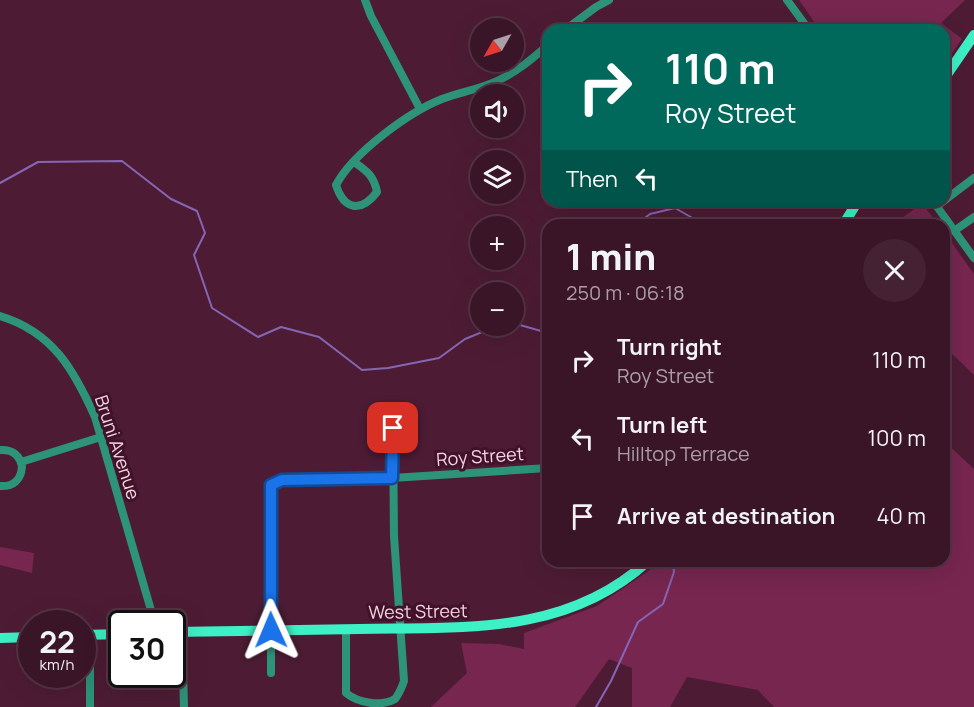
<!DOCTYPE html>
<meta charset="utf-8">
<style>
:root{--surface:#3a1527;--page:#452233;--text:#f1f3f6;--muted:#ab9fa7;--line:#543444}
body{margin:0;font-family:Manrope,sans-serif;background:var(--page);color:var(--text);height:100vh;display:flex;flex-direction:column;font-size:22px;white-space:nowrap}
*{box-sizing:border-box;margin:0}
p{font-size:20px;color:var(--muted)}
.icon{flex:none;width:33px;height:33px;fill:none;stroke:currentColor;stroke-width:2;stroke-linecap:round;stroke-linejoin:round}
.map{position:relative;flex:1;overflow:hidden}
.side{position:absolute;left:542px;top:219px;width:408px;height:348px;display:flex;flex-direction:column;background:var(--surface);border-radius:18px;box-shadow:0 6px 24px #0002,0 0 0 2px var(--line)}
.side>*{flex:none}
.guide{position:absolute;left:542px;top:24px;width:408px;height:183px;border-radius:18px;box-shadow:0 6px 24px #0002,0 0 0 2px var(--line);background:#00695c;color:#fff;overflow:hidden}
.needle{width:39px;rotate:231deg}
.tools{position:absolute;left:470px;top:18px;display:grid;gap:12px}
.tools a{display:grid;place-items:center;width:54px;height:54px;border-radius:50%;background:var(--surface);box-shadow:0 6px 24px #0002,0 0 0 2px var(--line);font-size:30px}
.speed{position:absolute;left:18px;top:610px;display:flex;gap:12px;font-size:30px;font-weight:700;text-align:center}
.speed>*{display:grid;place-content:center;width:78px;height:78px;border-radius:50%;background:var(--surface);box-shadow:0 6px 24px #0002,0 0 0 2px var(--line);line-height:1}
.speed small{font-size:15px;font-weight:400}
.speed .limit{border:3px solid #111;border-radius:9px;background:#fff;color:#111}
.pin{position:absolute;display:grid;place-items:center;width:51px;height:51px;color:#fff;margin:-26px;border-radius:12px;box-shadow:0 3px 9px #0006}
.me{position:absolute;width:66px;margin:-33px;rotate:359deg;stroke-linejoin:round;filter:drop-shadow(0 0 4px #0008)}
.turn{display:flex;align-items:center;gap:21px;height:126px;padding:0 24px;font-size:27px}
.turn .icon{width:78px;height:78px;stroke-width:2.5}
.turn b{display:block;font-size:42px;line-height:51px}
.then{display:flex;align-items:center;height:57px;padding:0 24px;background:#0003;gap:12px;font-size:22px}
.round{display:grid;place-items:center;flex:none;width:63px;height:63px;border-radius:32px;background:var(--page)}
.headline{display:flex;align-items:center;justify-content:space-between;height:102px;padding:0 24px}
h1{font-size:36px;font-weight:800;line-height:45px}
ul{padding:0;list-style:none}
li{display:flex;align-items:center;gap:18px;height:78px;padding:0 24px}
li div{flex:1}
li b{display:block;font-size:22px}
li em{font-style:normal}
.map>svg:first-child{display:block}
.green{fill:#772650}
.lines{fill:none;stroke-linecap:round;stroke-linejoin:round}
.stream{stroke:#8665b4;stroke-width:2}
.minor{stroke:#2d9379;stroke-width:8}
.major{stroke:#3ef0c5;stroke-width:10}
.route-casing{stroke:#114b97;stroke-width:15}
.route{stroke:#1a73e8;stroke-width:10}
.labels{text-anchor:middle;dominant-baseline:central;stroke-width:6;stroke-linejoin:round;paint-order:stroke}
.street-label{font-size:18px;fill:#f5d4e1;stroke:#41122a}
</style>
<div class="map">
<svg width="974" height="707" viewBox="0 0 974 707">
<rect width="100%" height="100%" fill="#4d1c34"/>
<g class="green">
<path d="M799 0H965L941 23 962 39 944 64V30H820Z"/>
<path d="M922 203 938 225H893L897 222Z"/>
<path d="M944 232 974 274V375L944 346Z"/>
<path d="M944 441 974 469V707H774L758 690 687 677 670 707H632V668L609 659 575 707H431L467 673 461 643 499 644 524 649V633L597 606 663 561H944Z"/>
<path d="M0 547 34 553 32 573 0 565Z"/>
</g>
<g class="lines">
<g class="stream">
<path d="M0 183 38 162 122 161 171 199 197 211 205 233 194 255 212 308 258 337 281 327 319 337 362 370 388 368 439 358 465 339 497 326"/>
<path d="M636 225 650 214 675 208 703 224 727 223 728 225"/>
<path d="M513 323 548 333"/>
<path d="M596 707 611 681 638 622 663 604 674 572 673 561"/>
</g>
<g class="minor">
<path d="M365 0 371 16 420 109"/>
<path d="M787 0 809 30"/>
<path d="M565 30 596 7 609 0"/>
<path d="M944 118 948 123 944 134"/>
<path d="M354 162C367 171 374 176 377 192 361 213 344 210 336 185 353 153 409 112 442 99 461 92 481 89 499 80 518 71 532 59 548 45"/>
<path d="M933 201 974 258"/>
<path d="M937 206 974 178"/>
<path d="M954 231 974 217"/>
<path d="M0 316C53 332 74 370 95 417L155 624"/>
<path d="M0 450C12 449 20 455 22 467 21 480 13 487 0 486"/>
<path d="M21 462 101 437"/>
<path d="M346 629V693C358 703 382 707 395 699 399 694 402 687 404 681L394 536 393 428"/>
<path d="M182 632 184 707"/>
<path d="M90 635V707"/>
<path d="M271 673V485L282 480 392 478 548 468"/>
</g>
<g class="major">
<path d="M944 79 974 35"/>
<path d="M843 225 858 201"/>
<path d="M172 632C235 631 297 630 359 629 462 627 566 636 648 561"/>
<path d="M82 635 122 634"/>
<path d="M0 638 32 637"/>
</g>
</g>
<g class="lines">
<defs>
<path id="route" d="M271 630V485L282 480 392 478 393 428"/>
</defs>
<use href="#route" class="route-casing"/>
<use href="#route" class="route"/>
</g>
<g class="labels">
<g class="street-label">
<text transform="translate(118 447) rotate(72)">Bruni Avenue</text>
<text transform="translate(480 456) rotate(-4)">Roy Street</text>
<text transform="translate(418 611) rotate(-1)">West Street</text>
</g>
</g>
</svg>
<div class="tools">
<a><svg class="needle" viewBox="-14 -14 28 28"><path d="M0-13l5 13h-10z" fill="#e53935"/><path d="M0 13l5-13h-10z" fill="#ab9fa7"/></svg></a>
<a><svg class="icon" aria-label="sound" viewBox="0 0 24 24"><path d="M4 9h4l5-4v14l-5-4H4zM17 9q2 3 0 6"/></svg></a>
<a><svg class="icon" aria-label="layers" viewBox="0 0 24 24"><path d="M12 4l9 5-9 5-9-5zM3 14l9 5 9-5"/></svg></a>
<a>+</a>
<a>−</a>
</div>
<div class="speed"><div>22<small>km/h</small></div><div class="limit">30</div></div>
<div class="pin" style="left:393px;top:428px;background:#d93025"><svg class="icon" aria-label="arrive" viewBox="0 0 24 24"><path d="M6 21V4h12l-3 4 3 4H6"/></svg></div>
<svg class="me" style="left:271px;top:630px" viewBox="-20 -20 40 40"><path d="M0-17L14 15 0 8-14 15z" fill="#1a73e8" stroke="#fff" stroke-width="4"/></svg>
<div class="guide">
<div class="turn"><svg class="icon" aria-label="right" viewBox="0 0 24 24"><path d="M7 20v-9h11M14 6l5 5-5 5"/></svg><div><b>110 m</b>Roy Street</div></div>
<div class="then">Then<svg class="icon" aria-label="left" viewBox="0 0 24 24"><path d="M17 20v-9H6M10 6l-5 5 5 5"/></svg></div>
</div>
<section class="side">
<div class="headline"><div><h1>1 min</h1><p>250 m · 06:18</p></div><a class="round"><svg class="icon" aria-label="close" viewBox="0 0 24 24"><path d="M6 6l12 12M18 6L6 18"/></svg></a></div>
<ul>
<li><svg class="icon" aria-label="right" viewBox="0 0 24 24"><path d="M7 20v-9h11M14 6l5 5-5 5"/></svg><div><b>Turn right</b><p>Roy Street</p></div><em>110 m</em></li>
<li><svg class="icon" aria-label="left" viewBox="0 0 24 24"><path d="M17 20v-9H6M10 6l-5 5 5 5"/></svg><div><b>Turn left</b><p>Hilltop Terrace</p></div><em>100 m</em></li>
<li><svg class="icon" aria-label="arrive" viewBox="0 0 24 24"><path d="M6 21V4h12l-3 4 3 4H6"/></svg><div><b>Arrive at destination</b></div><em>40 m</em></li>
</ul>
</section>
</div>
